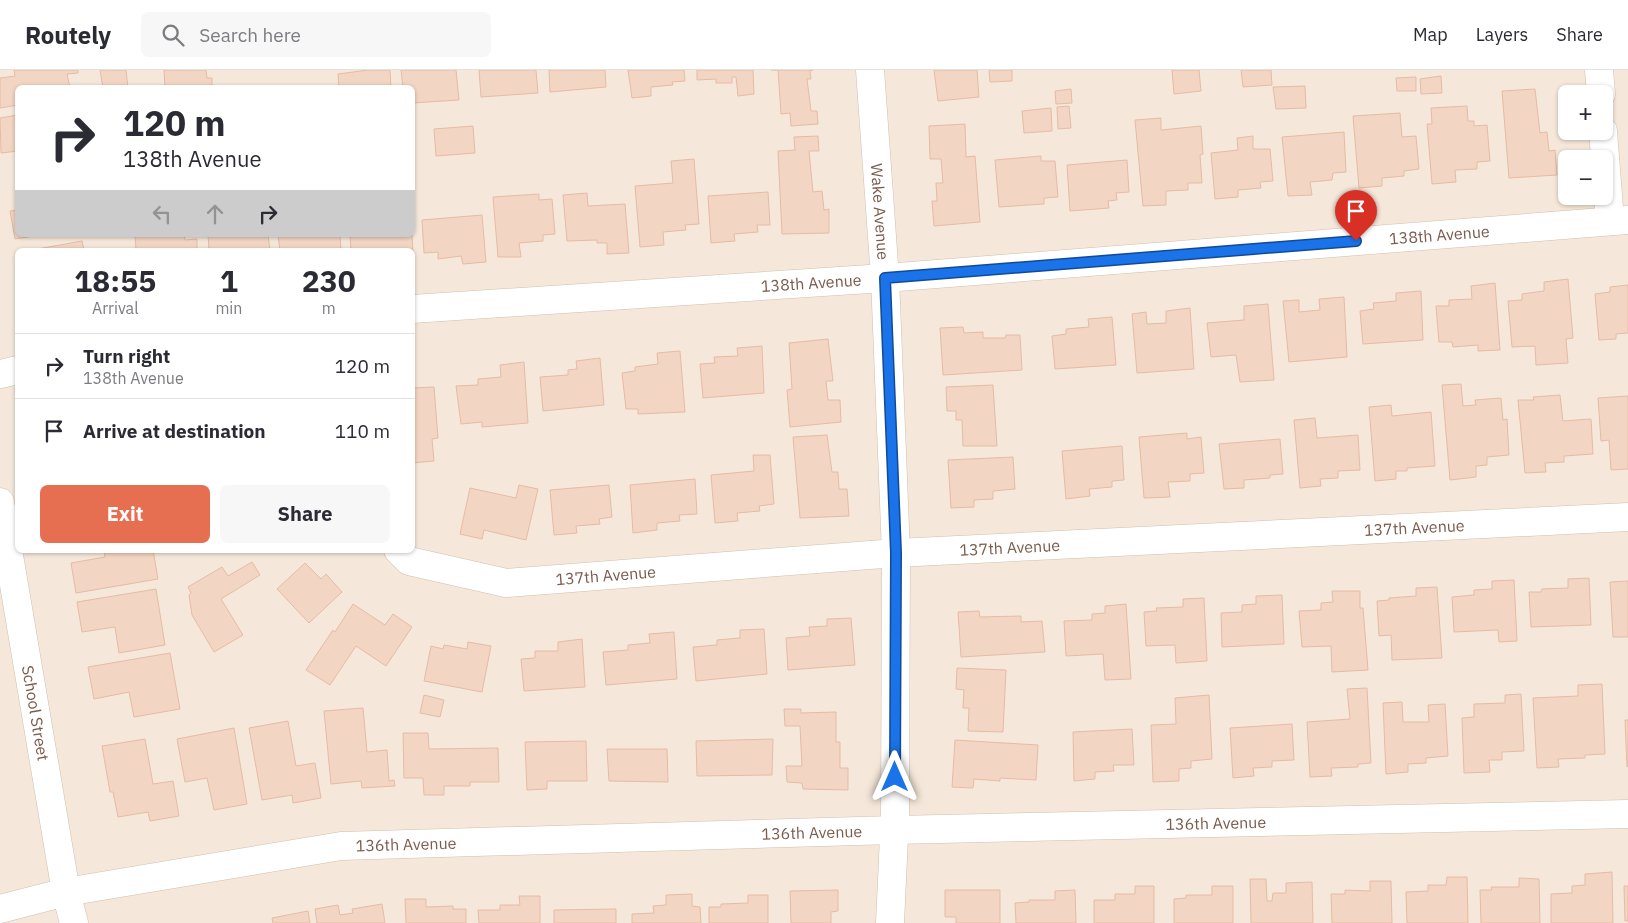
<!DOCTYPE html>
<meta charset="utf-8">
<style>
:root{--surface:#fff;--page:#f7f7f7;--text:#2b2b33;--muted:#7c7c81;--line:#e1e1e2;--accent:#e76f51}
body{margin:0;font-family:"IBM Plex Sans",sans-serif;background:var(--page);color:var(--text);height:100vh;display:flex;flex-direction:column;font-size:19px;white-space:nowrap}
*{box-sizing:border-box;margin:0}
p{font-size:16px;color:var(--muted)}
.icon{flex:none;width:28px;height:28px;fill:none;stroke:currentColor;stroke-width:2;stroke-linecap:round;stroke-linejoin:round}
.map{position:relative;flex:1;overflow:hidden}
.sheet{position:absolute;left:15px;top:178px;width:400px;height:305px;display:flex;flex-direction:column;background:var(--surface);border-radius:8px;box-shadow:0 1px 4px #0004}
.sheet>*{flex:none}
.guide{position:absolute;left:15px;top:15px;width:400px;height:152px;border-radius:8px;box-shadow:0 1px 4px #0004;background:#fff;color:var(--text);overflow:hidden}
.fabs{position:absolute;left:1558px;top:15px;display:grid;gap:10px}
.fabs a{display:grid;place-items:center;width:55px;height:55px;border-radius:8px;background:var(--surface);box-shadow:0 1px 4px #0004;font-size:25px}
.pin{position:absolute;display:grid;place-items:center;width:42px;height:42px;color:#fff;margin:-51px -21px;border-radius:50% 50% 50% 0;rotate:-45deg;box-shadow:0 0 5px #0007}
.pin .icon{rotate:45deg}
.me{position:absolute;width:55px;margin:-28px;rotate:0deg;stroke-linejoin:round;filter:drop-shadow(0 0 4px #0008)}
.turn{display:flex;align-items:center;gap:18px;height:105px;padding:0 25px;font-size:22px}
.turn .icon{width:65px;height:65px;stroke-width:2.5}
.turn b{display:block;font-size:35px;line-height:42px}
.lanes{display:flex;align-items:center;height:48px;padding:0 25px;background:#0003;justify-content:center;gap:25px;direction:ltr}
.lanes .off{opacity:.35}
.eta{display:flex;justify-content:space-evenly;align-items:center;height:85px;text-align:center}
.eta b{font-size:30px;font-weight:700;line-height:35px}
.primary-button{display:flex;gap:10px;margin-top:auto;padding:10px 25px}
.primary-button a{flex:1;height:58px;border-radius:8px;background:var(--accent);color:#fff;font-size:20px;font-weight:700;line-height:58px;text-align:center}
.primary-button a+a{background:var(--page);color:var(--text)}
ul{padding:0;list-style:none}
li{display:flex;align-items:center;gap:15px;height:65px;padding:0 25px;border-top:1px solid var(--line)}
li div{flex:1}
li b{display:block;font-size:19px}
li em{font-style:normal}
header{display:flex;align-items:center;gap:30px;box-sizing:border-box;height:70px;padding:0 25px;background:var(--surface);border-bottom:1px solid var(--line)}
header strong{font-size:24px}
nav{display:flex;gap:28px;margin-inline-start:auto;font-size:18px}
.search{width:350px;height:45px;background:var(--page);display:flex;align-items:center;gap:12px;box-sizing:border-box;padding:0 18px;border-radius:8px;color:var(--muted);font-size:19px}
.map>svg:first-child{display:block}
.residential{fill:#f5e8da;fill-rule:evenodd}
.building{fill:#f3d5c3;stroke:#e6bba3}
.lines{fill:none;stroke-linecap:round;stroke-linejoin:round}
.street-casing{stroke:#d1beb0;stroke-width:29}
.street{stroke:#fff;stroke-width:28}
.route-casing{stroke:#114b97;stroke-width:12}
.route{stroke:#1a73e8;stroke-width:9}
.labels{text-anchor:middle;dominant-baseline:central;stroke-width:4;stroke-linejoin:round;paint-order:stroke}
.street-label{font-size:16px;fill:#7a5c4d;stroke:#fffaf3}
</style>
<header>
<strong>Routely</strong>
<div class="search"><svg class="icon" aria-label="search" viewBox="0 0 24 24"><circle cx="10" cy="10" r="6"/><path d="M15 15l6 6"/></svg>Search here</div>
<nav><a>Map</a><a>Layers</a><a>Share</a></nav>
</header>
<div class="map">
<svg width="1628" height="853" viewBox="0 0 1628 853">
<rect width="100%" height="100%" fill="#fdf6ec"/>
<path class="residential" d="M0 0H1628V853H0ZM18 18H412V165H18ZM1566 24H1604V61H1566ZM1566 89H1604V126H1566ZM18 180H412V480H18Z"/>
<g class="building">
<path d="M14 0H78V3L67 4 70 18H18V35L0 38V8L15 6Z"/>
<path d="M100 0H126L128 18H103Z"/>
<path d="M164 0H206L207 8H212V18H165Z"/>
<path d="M368 0H390L391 18H320L339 16 338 4Z"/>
<path d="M401 0H456L459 30 412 33V18H403Z"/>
<path d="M479 0H536L538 23 481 27Z"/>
<path d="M549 0H605L606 17 550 22Z"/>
<path d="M628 0H684L685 11 672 12 673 15 651 17V26L632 28Z"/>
<path d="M697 0H753L754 24 738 26 736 7H732V13H716V9L697 10Z"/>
<path d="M771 0H813L810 1 811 9H807L811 41H817L818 54 791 56 790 43 781 44 778 0Z"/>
<path d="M934 0H977L979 27 938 31Z"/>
<path d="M989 0H1012V11L990 12Z"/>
<path d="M1172 0H1199L1201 21 1174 24Z"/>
<path d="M1241 0H1271L1272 15 1243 17Z"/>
<path d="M1441 6 1442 23 1421 24 1420 9Z"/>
<path d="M1416 7V21H1397L1396 8Z"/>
<path d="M1305 16 1306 38 1276 39 1273 17Z"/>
<path d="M1071 19 1072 33 1056 34 1055 21Z"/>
<path d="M1535 19 1540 63 1547 62 1549 81 1555 80 1557 105 1509 108 1502 21Z"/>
<path d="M1069 36 1071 58 1058 59 1057 37Z"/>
<path d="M1467 36 1468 51H1474V56L1487 55 1490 91 1477 92V99L1455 100 1456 112 1432 114 1427 54H1432L1431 38Z"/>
<path d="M1051 38 1052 61 1024 63 1022 41Z"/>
<path d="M1400 43 1402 67 1416 66 1419 99 1404 101V106L1382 108V116L1359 118 1353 46Z"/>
<path d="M18 45V81L1 83 0 48Z"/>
<path d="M1161 48V60L1201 56 1203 84 1200 85 1202 113H1188V120L1166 121V135L1143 136 1135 50Z"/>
<path d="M965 54 966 87 975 86 980 152 934 156 932 131H937L936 113H943L941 89H930L929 56Z"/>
<path d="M473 56 475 83 436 86 434 59Z"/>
<path d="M1344 62 1346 102 1333 103 1332 110 1310 112 1312 125 1288 126 1282 67Z"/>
<path d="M818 66 819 81H809L813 122 822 121 824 140 829 139V163L782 164 778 81 795 80 794 67Z"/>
<path d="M1253 66V79H1270L1273 111 1260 112 1261 118 1238 120V127L1215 129 1211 83 1238 80 1237 68Z"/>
<path d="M1041 86V91H1055L1058 127 1044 128V134L999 137 995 90Z"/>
<path d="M694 89 699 154 685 155 686 160 663 162 664 175 640 177 635 116 673 113 671 91Z"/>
<path d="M1127 90 1129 122 1116 123 1117 130 1108 131 1109 138 1070 141 1067 95Z"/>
<path d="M768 122 770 155H757L758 162 734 164 735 171 711 173 708 126Z"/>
<path d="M587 123 588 136 625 134 629 183 607 184V173H597V170L567 171 563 125Z"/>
<path d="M539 124V130L552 129 555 164 543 165V171L519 173 521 187H498L493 127Z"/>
<path d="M18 140V165H40L15 169 10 141Z"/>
<path d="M482 145 486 192 463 194 461 186 438 189V182L424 183 422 150Z"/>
<path d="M135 165H184L185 170 197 169V180H136Z"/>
<path d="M208 165H268L270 180H209Z"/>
<path d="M278 165H340L341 180H280Z"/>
<path d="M350 165H412L414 199H412V180H351Z"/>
<path d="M82 171 84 180H32Z"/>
<path d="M1568 209 1573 268 1566 269 1568 293 1536 295 1535 276 1512 277 1508 231 1522 230V224L1544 221V212Z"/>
<path d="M1495 213 1500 280 1478 281V275L1453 277 1452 272H1439L1436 236H1449V230L1472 229 1471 216Z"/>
<path d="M1628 215V263L1616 264V269L1599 270 1595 224 1610 222V217Z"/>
<path d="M1421 221 1423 270 1363 274 1360 241 1374 239 1373 233 1396 231V223Z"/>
<path d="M1344 227 1347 287 1289 292 1283 231 1299 230V242L1320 240 1319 229Z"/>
<path d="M1268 234 1274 310 1240 312 1236 285 1211 287 1207 253 1244 250V236Z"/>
<path d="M1190 238 1194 299 1137 303 1132 244 1146 242 1147 254 1166 253V241Z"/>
<path d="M1112 247 1116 295 1055 299 1052 266 1066 264V259L1089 257 1088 249Z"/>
<path d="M963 257 964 263 983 262V268H1005L1006 265H1020L1022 300 943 305 940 258Z"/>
<path d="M828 269 833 311H826L828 330H840L841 352 790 357 787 320 792 319 789 273Z"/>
<path d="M762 276 764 323 703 328 700 294 715 293 714 287 738 286 737 278Z"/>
<path d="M680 281 685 342 638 344V339H626L622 303 635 301V297L658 294 657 283Z"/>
<path d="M600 288 604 335 543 341 540 307 568 305V300L577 299 576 291Z"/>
<path d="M524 292 528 353 482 357V352L461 354 456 316 478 315V309L501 307 500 295Z"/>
<path d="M1461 314 1463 336 1476 335 1475 330 1501 328 1503 350 1507 349 1509 385 1487 387V395L1476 396V407L1450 410 1442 315Z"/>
<path d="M993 315 997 376H963L962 350H956V341H947L946 317Z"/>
<path d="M434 317 438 368 432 369 434 391 412 393V318Z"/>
<path d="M1560 325 1563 351 1591 349 1593 384 1564 386V392L1545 393 1546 402 1525 403 1518 330H1534L1533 327Z"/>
<path d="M1628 326V399L1611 400 1609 370 1601 371 1598 328Z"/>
<path d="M1391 335 1392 346 1431 342 1435 396 1407 398V401H1396V409L1375 411 1369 337Z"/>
<path d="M1315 348 1317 368 1358 365 1360 400 1338 401V408L1320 409 1321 416 1300 418 1294 350Z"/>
<path d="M1187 363V369L1201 367 1204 403 1190 404V411L1168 412 1170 427 1144 428 1139 367Z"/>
<path d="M827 365 832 402H838L839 419H847L849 446 800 448 793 367Z"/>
<path d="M1280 369 1283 404 1270 405V408L1244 410V418L1224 419 1219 374Z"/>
<path d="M1122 376 1124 410 1112 411V417L1089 419 1090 426 1066 429 1062 381Z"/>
<path d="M753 385H770L774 434 759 436 760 441 737 443 738 451 715 453 711 405 754 401Z"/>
<path d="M1013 387 1015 419 993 421V429L974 430V437L951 438 948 390Z"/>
<path d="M695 409 697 444 679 445 680 451 657 453V460L633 463 630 415Z"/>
<path d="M519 415 538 419 526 470 484 460 482 469 460 464 470 418 516 428Z"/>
<path d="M609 415 612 447 599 449 600 454 576 456 577 463 554 465 550 420Z"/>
<path d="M104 480H153L158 509 76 523 71 493 105 487Z"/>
<path d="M252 492 260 505 221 529 243 565 214 582 192 545 189 525 191 523 188 517 222 497 228 506Z"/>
<path d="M305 493 321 509 326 504 342 522 309 553 277 519Z"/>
<path d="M1589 508 1591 555 1531 557 1529 522H1541L1542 519 1568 518V509Z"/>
<path d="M1514 510 1517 571 1499 572 1498 560 1454 562 1452 527 1474 525V520L1492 519V511Z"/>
<path d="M1628 511V567H1613L1610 512Z"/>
<path d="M1437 517 1442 588 1392 590 1391 565 1379 566 1377 531 1389 530V528L1416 526V518Z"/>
<path d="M156 519 165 575 119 583 115 557 82 562 77 532Z"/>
<path d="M1332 521H1360V538H1363L1368 600 1332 602 1331 576 1302 577 1299 541 1321 540V533L1333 532Z"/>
<path d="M1282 525 1284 574 1222 577 1221 543 1242 542V535L1256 534V526Z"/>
<path d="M1204 528 1207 591 1176 593 1175 575 1146 576 1144 542 1157 541 1156 538 1183 537V529Z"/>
<path d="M353 534 385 555 393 544 412 557 386 596 356 576 330 615 306 600 333 560 335 562Z"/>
<path d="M1126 534 1131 609 1105 610 1103 584 1066 586 1064 551 1092 550V544L1105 543V536Z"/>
<path d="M979 541 980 547 1021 546V552L1042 551 1045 582 961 587 958 542Z"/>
<path d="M851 548 855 595 788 600 786 568 810 566 809 557 827 556V549Z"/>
<path d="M764 559 767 604 696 611 693 577 717 575V570L740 568V560Z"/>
<path d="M674 562 677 609 606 615 603 582 628 580V575L650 573 649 564Z"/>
<path d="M582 569 585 617 524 621 521 589 535 588V581H558V572Z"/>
<path d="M468 572 491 576 482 622 424 611 431 576 443 579 444 575 467 579Z"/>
<path d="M170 583 180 639 134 647 129 622 94 629 88 597Z"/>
<path d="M957 598 1006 600 1003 662 968 661 969 638H963L964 620 956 619Z"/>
<path d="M1602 614 1605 684 1585 685V688L1558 689 1559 697 1537 698 1533 628 1578 626V615Z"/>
<path d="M1367 618 1371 693 1358 694V697L1331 698 1332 706 1310 707 1307 652 1350 649 1347 619Z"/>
<path d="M1521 624 1524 681 1502 682V690H1489L1490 702 1464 703 1462 648 1474 647V634L1505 633V625Z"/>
<path d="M424 625 444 630 440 647 420 643Z"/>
<path d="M1209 625 1212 689 1191 691V698L1179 699V711L1153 712 1151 655 1176 654 1175 628Z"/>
<path d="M1402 632 1403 652H1429L1428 635 1445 634 1448 686 1426 688V693L1408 694V702L1386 704 1383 633Z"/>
<path d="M363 638 367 682 387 680 389 711 394 710 395 716 362 718 361 711 331 714 324 641Z"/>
<path d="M784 639H801V643L836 642V672H840V698H848V720L803 719 802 713 787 712 786 696H802L800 656H785Z"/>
<path d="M1625 650H1628V696L1627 697Z"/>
<path d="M288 651 296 696 315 693 321 728 293 733 292 725 262 730 249 658Z"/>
<path d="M1292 654 1294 690 1272 691V697L1253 698 1254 706 1233 708 1230 658Z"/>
<path d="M234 658 247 734 214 740 207 708 185 712 177 669Z"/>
<path d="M1132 659 1134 695H1113L1114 701 1095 702V709L1074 711 1073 662Z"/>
<path d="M403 663H428L429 679 498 678 499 712H470V716H444V725H424L423 708H404Z"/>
<path d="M145 669 153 714 173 711 179 746 150 751 148 742 118 747 113 722H110L102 676Z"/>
<path d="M773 669 772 705 697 706 696 671Z"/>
<path d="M955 670 1038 675 1036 710 1000 708V711L974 709 973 718 952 717Z"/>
<path d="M586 671 587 711H547V719L527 720 525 672Z"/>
<path d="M607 679H667L668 712 609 711Z"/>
<path d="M1612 802 1613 853H1551V824L1572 823V816L1585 815V804Z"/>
<path d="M1447 807H1467L1468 853H1407L1406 822 1428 821V815H1446Z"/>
<path d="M1519 808 1539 809 1540 853H1481L1480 820H1492L1491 817H1519Z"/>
<path d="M1250 809H1266L1267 831H1272L1273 823H1286V813L1312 812 1313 853H1251Z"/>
<path d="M1370 811H1391L1392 853H1332L1331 824H1345V820L1370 821Z"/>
<path d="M1135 816H1154V853H1094V830H1115V824H1135Z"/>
<path d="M1212 816H1233V853H1174V829L1186 828V825H1212Z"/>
<path d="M1624 816H1628V851H1625Z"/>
<path d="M838 820V841L831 842V853H791L790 821Z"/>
<path d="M945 820H1000V853H956V847H945Z"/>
<path d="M1075 820 1076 853H1016L1015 833 1029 832V830H1055V821Z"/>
<path d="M692 824V836L700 837 701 853H632V844L654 843 653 836 666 835V825Z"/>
<path d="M748 825H768V853H709V837H721V834L748 833Z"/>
<path d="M519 826H540V853H479L478 840H500V835H520Z"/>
<path d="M405 829H426V837L453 836V839H466V853H406Z"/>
<path d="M382 834 385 853H317L315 839 338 835 340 845 353 843 352 839Z"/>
<path d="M616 839V853H554V840Z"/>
<path d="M308 841 310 853H273L272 848Z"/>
</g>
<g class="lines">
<defs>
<g id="street">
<path id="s1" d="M870 0 885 208 896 483 895 745 890 853"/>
<path d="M1599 0 1601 24"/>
<path d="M1603 61 1610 151"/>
<path id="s2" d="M412 239 885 208 1628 150"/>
<path d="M0 304 18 300"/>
<path id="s3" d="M0 432 66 822 74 853"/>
<path id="s4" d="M398 480 409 491 506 513 896 483 1628 447"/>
<path id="s5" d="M0 839 66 822 341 776 894 760 1628 744"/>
</g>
</defs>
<use href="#street" class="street-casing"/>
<use href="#street" class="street"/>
</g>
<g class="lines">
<defs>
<path id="route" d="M895 707 896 483 885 208 1356 171"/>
</defs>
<use href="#route" class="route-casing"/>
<use href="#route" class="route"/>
</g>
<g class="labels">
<g class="street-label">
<text stroke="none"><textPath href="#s1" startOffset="142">Wake Avenue</textPath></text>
<text stroke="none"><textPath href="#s2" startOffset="1030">138th Avenue</textPath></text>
<text stroke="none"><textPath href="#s2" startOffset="400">138th Avenue</textPath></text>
<text stroke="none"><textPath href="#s4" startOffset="1025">137th Avenue</textPath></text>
<text stroke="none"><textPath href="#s4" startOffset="620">137th Avenue</textPath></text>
<text stroke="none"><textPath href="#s4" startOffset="215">137th Avenue</textPath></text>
<text stroke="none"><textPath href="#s3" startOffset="214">School Street</textPath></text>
<text stroke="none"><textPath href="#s5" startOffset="1222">136th Avenue</textPath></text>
<text stroke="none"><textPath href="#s5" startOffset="818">136th Avenue</textPath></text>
<text stroke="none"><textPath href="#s5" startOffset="412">136th Avenue</textPath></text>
</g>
</g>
</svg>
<div class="fabs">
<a>+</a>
<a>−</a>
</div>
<div class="pin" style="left:1356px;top:171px;background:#d93025"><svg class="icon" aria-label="arrive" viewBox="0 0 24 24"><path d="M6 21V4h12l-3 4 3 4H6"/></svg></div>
<svg class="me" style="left:895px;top:707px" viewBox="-20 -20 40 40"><path d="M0-17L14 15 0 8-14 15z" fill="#1a73e8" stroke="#fff" stroke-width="4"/></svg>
<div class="guide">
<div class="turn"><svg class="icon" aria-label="right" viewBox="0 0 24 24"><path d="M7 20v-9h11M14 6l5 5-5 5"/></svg><div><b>120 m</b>138th Avenue</div></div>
<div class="lanes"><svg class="icon off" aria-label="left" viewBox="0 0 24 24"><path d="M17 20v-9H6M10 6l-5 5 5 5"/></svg><svg class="icon off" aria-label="ahead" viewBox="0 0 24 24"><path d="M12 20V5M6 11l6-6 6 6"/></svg><svg class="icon" aria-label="right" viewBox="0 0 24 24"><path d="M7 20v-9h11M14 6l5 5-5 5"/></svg></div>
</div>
<section class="sheet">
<div class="eta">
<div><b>18:55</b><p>Arrival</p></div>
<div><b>1</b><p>min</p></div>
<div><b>230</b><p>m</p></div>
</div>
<ul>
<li><svg class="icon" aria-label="right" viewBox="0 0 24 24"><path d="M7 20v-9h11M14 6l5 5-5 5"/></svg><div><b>Turn right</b><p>138th Avenue</p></div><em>120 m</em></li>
<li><svg class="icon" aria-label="arrive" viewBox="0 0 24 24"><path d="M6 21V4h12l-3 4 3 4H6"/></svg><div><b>Arrive at destination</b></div><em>110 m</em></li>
</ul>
<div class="primary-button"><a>Exit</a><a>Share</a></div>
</section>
</div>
